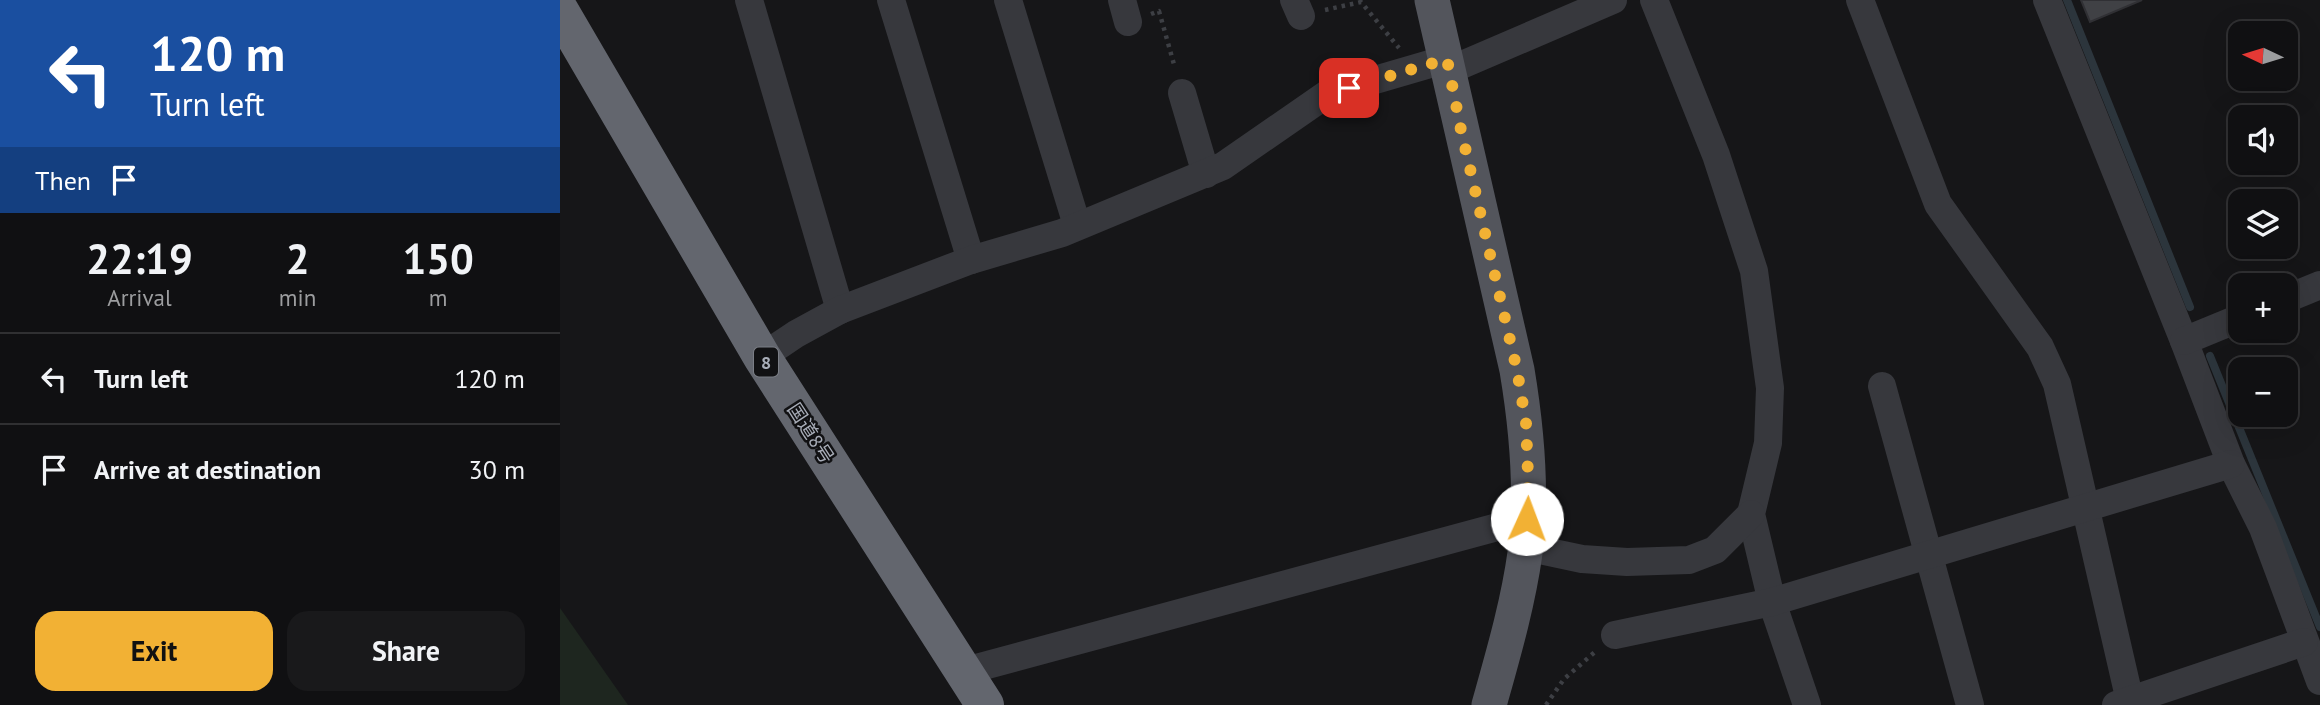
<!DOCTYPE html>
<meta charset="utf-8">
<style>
:root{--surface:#101012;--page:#19191b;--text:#f1f3f6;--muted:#9c9d9f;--line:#303032;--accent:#f2b134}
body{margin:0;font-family:"PT Sans","Noto Sans JP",sans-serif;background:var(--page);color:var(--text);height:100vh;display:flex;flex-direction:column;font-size:26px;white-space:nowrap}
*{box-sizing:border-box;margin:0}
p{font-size:23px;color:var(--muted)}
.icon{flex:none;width:38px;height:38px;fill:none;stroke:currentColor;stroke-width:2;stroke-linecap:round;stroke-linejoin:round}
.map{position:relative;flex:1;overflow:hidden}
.drawer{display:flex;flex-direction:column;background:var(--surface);width:560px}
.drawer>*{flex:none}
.hud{background:#1a4fa0;color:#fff;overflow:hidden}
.needle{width:46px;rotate:274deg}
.buttons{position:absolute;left:1668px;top:21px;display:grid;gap:14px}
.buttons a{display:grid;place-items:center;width:70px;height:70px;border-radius:14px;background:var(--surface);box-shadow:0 7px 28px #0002,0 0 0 2px var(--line);font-size:35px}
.pin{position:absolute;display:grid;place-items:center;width:60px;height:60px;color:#fff;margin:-30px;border-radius:14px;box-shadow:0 4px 10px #0006}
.me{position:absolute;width:77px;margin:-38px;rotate:2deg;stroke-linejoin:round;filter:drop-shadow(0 0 5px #0008)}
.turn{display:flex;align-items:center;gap:24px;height:147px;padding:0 35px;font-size:32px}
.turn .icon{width:91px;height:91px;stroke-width:2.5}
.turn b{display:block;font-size:49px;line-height:60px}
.then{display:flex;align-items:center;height:66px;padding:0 35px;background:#0003;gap:14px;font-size:26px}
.eta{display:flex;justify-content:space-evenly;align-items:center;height:119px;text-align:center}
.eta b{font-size:42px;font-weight:800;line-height:49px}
.primary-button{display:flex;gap:14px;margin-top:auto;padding:14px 35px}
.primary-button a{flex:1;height:80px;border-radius:21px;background:var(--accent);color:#111;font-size:28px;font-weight:800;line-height:80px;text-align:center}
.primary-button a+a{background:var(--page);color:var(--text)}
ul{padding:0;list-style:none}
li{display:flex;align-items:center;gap:21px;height:91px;padding:0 35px;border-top:2px solid var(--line)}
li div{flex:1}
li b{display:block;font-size:26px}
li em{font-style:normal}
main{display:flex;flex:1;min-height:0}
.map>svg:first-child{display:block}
.green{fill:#1e261f}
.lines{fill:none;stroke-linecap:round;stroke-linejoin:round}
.stream{stroke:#2c353c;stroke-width:8}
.building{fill:#404145;stroke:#303034;stroke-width:2}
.path{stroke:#3d3f44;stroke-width:4.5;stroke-dasharray:3.5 5;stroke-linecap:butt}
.minor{stroke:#37383d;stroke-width:28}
.major{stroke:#53555c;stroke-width:35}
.highway{stroke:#63666e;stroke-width:38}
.route{stroke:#f2b134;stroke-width:12;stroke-dasharray:0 21.6}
.labels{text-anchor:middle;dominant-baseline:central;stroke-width:5;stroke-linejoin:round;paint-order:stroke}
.shield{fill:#111113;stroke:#7b7e86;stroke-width:2}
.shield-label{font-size:18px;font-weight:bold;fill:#a8adb8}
.street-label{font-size:19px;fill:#a8adb8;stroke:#111113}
</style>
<main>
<section class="drawer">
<div class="hud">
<div class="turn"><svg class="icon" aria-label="left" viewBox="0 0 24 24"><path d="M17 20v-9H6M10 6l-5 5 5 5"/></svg><div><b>120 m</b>Turn left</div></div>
<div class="then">Then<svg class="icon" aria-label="arrive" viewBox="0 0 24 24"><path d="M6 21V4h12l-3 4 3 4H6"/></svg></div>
</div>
<div class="eta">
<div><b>22:19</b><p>Arrival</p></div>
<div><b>2</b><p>min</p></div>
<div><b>150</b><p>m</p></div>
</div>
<ul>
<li><svg class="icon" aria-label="left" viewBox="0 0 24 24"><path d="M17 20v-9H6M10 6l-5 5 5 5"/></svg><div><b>Turn left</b></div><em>120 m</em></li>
<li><svg class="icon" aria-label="arrive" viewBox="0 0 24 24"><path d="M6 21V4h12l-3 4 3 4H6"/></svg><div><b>Arrive at destination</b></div><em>30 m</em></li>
</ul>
<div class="primary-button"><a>Exit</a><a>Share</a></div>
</section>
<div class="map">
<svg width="1760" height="705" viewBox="0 0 1760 705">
<rect width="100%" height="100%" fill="#161618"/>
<path class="green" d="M0 608 68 705H0Z"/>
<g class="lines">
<g class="stream">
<path d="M1507 0 1630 307"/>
<path d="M1650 356 1760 627"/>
</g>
</g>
<path class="building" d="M1521 0H1582L1530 22Z"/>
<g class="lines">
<g class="path">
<path d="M765 10 801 2 839 48"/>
<path d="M591 14 599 11 615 68"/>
<path d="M986 705 1004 679 1036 651"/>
</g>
<g class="minor">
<path d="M189 0 280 310"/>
<path d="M331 0 411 260"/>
<path d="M448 0 517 225"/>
<path d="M562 0 568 22"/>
<path d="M734 0 741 16"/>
<path d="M1094 0 1156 155 1194 271 1210 388 1208 443 1191 514 1212 602 1247 705"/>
<path d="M1300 0 1378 204 1480 347 1497 384 1570 701"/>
<path d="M1487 0 1624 341 1671 464 1703 528 1760 681"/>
<path d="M890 70 1053 0"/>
<path d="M622 93 646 174"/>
<path d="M1726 299 1760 285"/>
<path d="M1624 341 1680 318"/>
<path d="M202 357 236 334 280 310 411 260 502 233 663 166 767 94 887 59"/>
<path d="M1322 386 1410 705"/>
<path d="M965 547 1022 559 1067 562 1129 560 1155 550 1191 514"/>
<path d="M1055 635 1212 602 1671 464"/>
<path d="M405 671 967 519"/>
<path d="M1556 705 1744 642"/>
</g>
<path class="major" d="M872 0 957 370C967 430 973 492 965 553 958 604 943 655 929 705"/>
<path class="highway" d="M0 11 202 357 425 705"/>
</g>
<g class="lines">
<path class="route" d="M789 88 887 59 901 130 957 370 966 423 968 475 967 519"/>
</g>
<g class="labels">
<rect class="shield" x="194" y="347.5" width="24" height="29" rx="5"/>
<g class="shield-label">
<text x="206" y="362">8</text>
</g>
<g class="street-label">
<text transform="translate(251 433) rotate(57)">国道8号</text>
</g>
</g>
</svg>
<div class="buttons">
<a><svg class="needle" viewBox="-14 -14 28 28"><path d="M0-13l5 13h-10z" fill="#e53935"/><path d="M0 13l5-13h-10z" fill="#9c9d9f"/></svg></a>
<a><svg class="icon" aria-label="sound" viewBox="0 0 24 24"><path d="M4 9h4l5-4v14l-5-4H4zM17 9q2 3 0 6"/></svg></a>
<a><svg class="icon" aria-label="layers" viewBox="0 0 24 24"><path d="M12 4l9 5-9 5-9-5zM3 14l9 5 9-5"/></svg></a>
<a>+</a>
<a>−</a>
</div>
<div class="pin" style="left:789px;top:88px;background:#d93025"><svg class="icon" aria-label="arrive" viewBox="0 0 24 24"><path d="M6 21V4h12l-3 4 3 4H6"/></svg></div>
<svg class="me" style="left:967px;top:519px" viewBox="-20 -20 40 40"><circle r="19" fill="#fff"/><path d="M0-13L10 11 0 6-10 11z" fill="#f2b134"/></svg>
</div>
</main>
